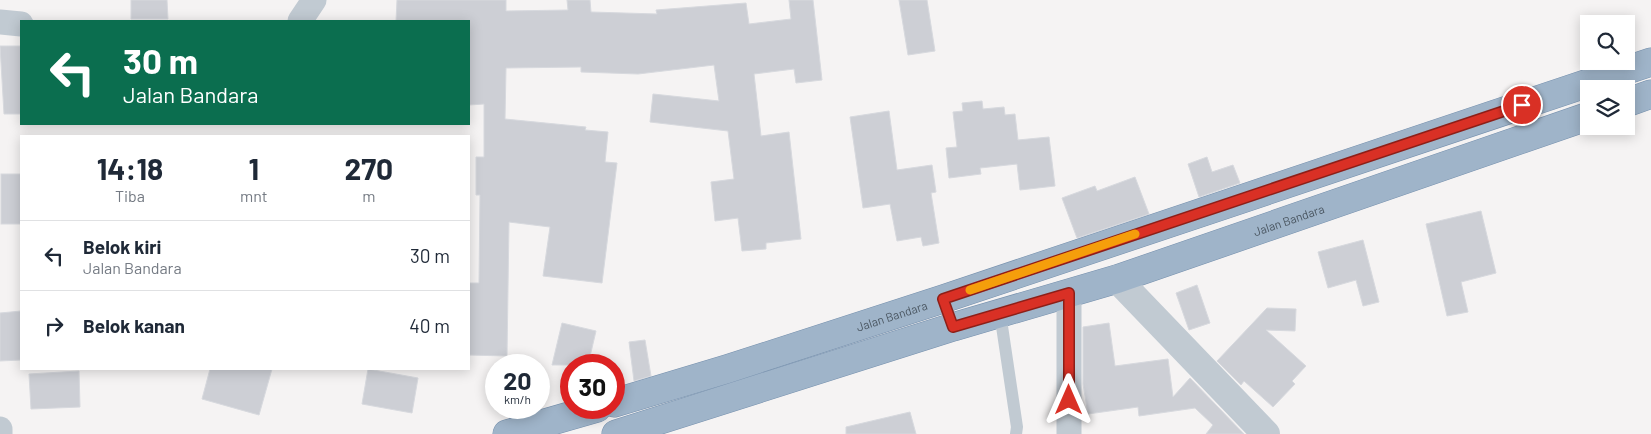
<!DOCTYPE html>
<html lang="id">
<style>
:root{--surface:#fff;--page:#f2f2f3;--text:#1f2937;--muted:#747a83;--line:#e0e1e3}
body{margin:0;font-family:Barlow,sans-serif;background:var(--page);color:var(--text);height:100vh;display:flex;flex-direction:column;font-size:19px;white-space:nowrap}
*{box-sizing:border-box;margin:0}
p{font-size:16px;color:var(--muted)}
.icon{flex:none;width:28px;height:28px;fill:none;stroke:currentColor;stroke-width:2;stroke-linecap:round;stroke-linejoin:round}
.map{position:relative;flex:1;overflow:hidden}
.sheet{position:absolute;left:20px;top:135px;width:450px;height:235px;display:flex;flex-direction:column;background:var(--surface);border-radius:0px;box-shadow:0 2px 12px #0003}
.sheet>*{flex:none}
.guide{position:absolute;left:20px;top:20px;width:450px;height:105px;border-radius:0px;box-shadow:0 2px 12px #0003;background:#0b6e4f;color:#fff;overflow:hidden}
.fabs{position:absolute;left:1580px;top:15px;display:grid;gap:10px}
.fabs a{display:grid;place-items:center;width:55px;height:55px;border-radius:0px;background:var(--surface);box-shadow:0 2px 12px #0003;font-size:25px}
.speed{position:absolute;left:485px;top:354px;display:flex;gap:10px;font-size:25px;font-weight:700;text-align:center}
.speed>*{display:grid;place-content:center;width:65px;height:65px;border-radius:50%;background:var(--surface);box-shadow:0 2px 12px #0003;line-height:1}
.speed small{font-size:12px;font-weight:400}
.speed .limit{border:8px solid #d22;background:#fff;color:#111}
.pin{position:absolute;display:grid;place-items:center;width:42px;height:42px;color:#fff;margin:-21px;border:2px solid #fff;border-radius:50%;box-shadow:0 1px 5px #0007}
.me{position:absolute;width:55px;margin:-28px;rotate:0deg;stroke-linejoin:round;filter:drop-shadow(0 0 4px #0008)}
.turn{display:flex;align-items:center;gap:18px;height:105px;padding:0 20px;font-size:22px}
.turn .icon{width:65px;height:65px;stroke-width:2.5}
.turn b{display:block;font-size:35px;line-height:42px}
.eta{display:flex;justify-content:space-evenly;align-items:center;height:85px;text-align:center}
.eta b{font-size:30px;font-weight:700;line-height:35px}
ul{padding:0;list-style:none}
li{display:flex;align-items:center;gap:15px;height:70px;padding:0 20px;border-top:1px solid var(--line)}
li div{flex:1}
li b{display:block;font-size:19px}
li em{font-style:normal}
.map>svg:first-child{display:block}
.building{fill:#cdcfd5;stroke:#d7d9de}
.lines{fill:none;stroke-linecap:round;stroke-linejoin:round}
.trunk-casing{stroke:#7690ad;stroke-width:29}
.service{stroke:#c1cad2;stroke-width:12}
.minor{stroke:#c1cad2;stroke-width:25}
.tertiary{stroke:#c1cad2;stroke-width:28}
.trunk{stroke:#9fb4c9;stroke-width:28}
.route-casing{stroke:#8d1f18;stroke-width:12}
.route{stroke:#d93025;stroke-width:9}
.slow{stroke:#f59e0b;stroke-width:9}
.labels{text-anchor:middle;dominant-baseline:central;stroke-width:4;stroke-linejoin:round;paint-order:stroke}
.street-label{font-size:12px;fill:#4a5661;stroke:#fff}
</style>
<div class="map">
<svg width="1651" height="434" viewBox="0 0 1651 434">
<rect width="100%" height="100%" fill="#f5f3f3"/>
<g class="building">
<path d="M131 0H167L168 19H131Z"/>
<path d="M397 0H506V11L568 10 567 0H590L591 12 657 14 656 10 746 3 749 24 791 19 789 0H813L822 80 796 83 794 69 754 74 761 136 789 132 801 239 766 243V249L742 251 738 218 715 221 711 182 734 179 728 131 650 122 653 94 719 101 714 65 638 74 581 72V67L506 68 505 119 586 127 585 130 608 132 605 162 617 163 602 283 543 276 550 227 509 222 507 356 469 355V283H479L480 195H476V157H484V104L469 105V21H396Z"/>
<path d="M899 0H927L935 51 908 55Z"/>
<path d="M0 46H21V114H4Z"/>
<path d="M982 101 983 109 1004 107 1005 115 1015 114 1018 140 1049 137 1055 186 1020 190 1017 164 980 168 981 174 949 178 946 148 957 147 953 112 963 111 962 103Z"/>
<path d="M889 111 897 170 932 165 936 192 931 193 939 243 923 246 921 237 897 241 890 204 863 208 850 117Z"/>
<path d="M1207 157 1212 172 1233 165 1240 183 1199 197 1188 164Z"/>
<rect x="1" y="174" width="20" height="50"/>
<path d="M1135 177 1149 214 1077 238 1062 198 1095 186 1097 191Z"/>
<path d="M1481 211 1496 273 1461 282 1468 312 1447 316 1426 224Z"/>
<path d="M1363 240 1379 302 1363 306 1356 280 1328 288 1318 252Z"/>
<path d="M1197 285 1210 323 1189 330 1176 293Z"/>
<path d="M1267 308 1296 309 1295 331 1266 330 1306 366 1292 381 1295 384 1273 407 1244 381 1241 385 1217 361Z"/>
<path d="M21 311V360L0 361V313Z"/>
<path d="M562 323 596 331 588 365H552Z"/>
<path d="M1109 323 1115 366 1168 359 1173 397 1190 378 1244 434H1206L1213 425 1195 408 1139 416 1138 407 1088 414 1083 384V327Z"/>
<path d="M645 340 651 376 634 381 629 342Z"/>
<path d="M210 369H272L259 415 202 399Z"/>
<path d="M368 369 418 378 412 413 362 404Z"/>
<path d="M79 371 80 407 31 409 29 374Z"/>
<path d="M910 412 916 434H846V427Z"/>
</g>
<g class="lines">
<defs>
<g id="trunk">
<path d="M1626 103 1651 94"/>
<path id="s1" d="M614 403 727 369 943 299 1651 62"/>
<path d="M507 434 597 408"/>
<path id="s2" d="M616 434 953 327 1117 279 1589 116"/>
</g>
</defs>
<use href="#trunk" class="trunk-casing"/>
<path class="service" d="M1000 313 1017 427 1016 434"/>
<g class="minor">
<path d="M300 21 314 0"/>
<path d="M0 22 21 24"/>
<path d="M0 429V434"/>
<path d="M1069 434V293"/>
</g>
<path class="tertiary" d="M1117 279 1266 434"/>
<use href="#trunk" class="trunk"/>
</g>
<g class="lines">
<defs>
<path id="route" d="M1069 400V293L953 327 943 299 1522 105"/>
</defs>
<use href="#route" class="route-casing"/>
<use href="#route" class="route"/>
<path class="slow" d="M970 290 1135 234"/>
</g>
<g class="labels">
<g class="street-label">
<text stroke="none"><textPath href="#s2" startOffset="706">Jalan Bandara</textPath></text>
<text stroke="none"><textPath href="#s1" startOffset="291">Jalan Bandara</textPath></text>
</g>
</g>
</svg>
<div class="fabs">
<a><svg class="icon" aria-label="search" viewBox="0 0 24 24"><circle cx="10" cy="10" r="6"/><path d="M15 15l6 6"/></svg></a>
<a><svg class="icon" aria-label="layers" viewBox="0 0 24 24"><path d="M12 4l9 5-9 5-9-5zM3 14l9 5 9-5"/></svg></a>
</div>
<div class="speed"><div>20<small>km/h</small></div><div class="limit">30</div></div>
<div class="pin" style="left:1522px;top:105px;background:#d93025"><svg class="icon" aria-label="arrive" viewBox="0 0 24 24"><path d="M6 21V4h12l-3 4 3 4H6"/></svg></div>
<svg class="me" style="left:1069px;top:400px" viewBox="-20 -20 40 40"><path d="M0-17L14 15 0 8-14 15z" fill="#d93025" stroke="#fff" stroke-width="4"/></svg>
<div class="guide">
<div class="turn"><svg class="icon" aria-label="left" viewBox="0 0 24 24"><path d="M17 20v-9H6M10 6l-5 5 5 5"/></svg><div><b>30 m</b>Jalan Bandara</div></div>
</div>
<section class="sheet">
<div class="eta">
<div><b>14:18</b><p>Tiba</p></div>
<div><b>1</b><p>mnt</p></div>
<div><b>270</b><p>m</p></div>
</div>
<ul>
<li><svg class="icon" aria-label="left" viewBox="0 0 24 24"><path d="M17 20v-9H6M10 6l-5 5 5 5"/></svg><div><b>Belok kiri</b><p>Jalan Bandara</p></div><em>30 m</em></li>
<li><svg class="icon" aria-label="right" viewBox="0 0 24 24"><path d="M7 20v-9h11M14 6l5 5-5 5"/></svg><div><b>Belok kanan</b></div><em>40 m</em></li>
</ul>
</section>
</div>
